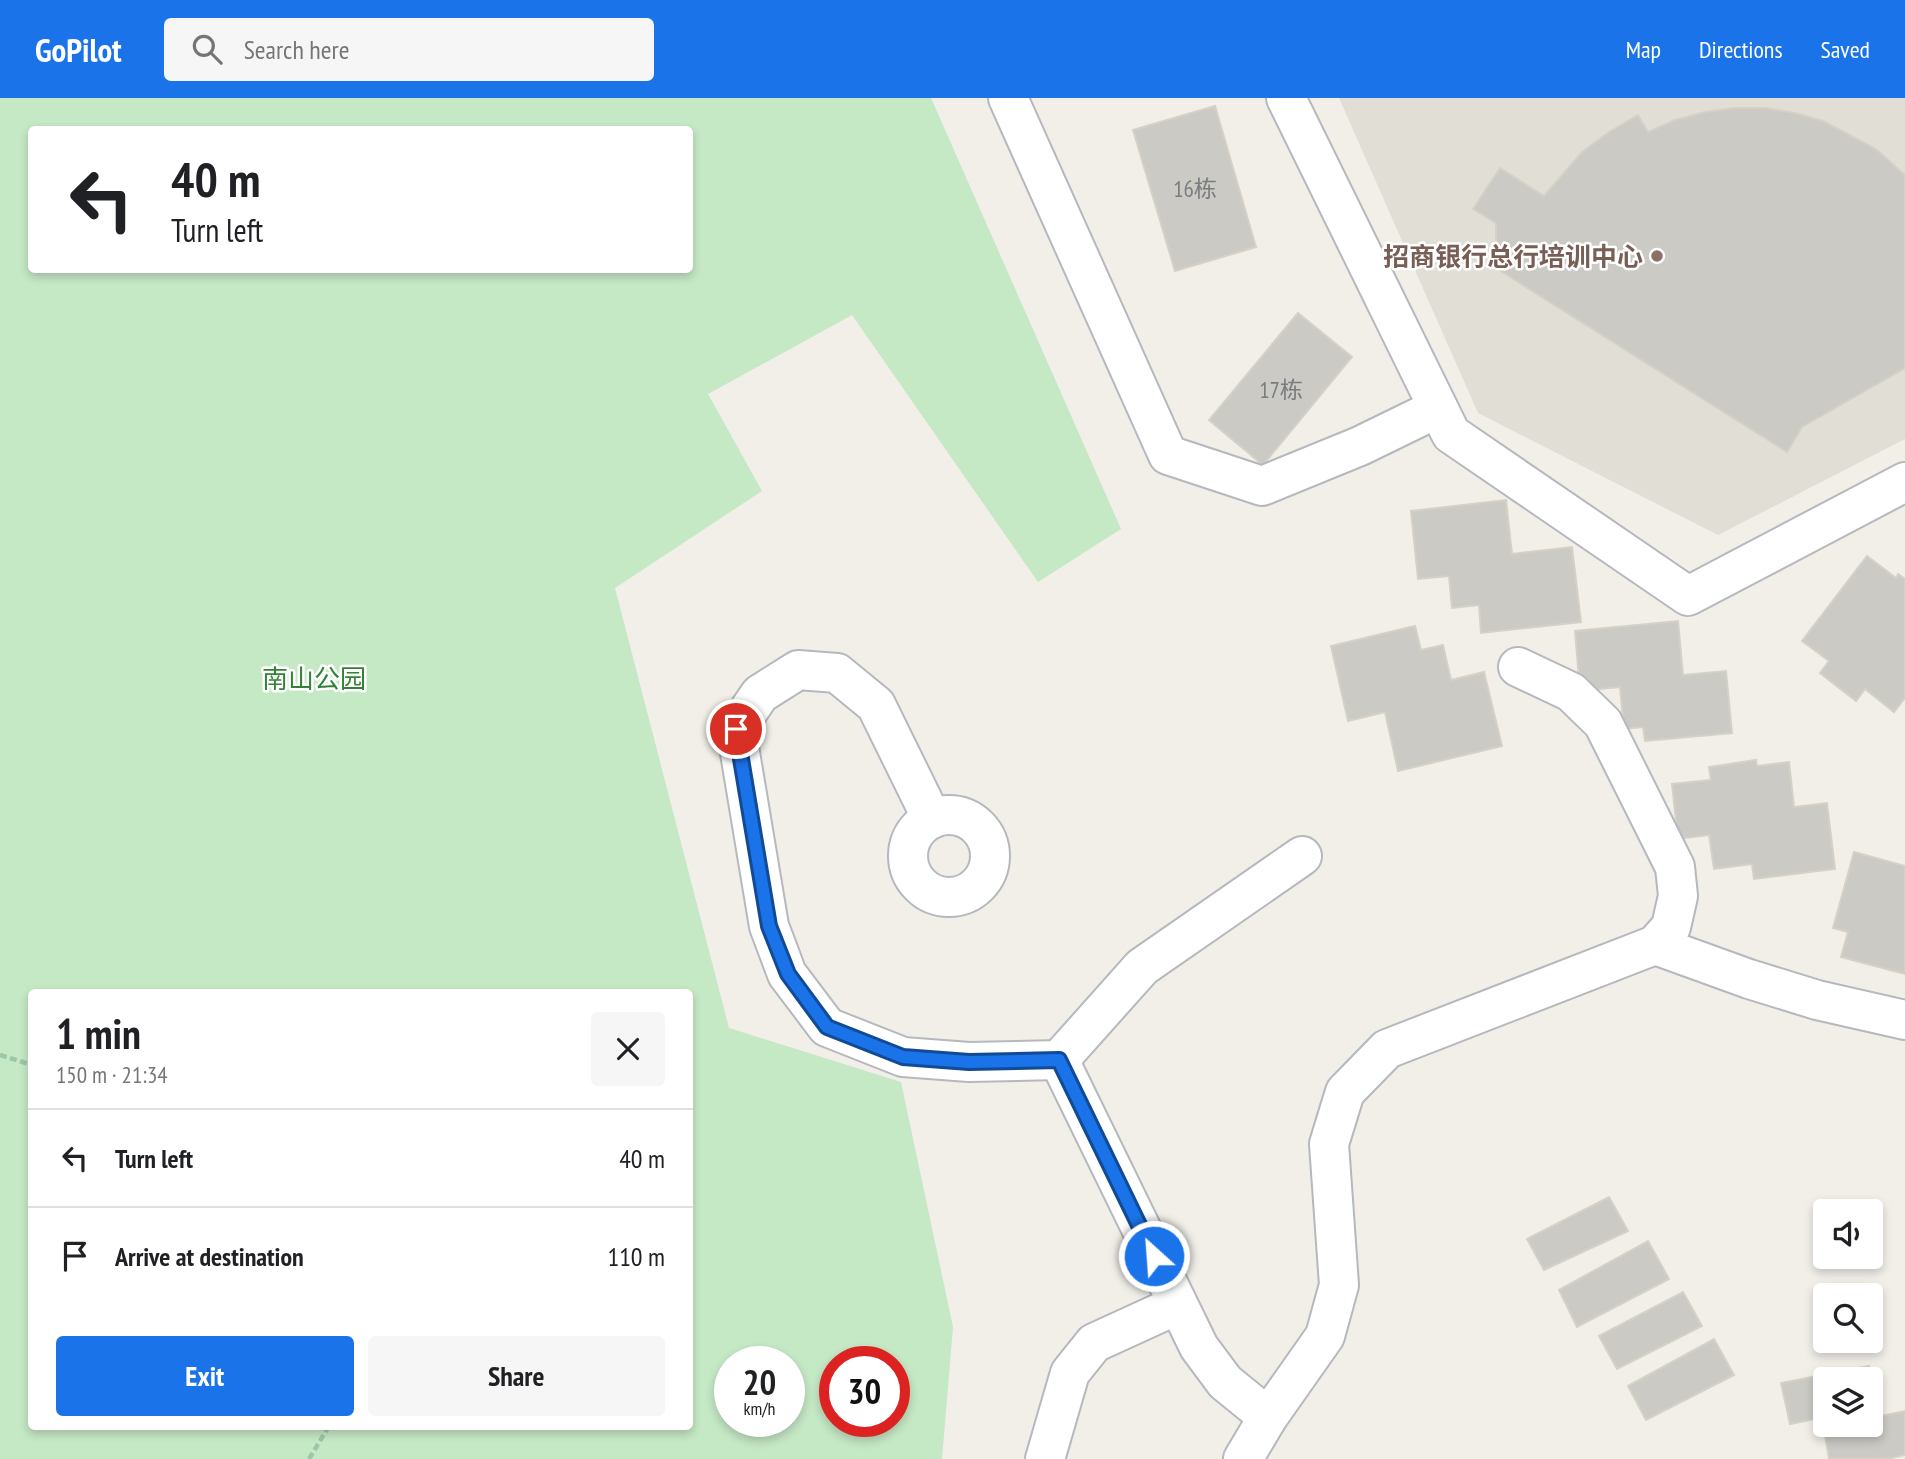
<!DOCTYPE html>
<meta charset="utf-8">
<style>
:root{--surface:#fff;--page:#f6f6f6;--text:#202124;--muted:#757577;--line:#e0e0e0;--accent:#1a73e8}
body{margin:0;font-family:"PT Sans Narrow","Noto Sans SC",sans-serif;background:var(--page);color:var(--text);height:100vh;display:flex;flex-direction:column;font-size:26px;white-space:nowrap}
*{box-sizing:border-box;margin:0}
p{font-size:23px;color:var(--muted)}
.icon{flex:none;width:38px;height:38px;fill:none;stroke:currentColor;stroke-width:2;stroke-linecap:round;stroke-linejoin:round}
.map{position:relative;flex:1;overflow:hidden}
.sheet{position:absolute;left:28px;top:891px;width:665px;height:441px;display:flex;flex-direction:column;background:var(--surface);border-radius:7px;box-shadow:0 4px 10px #0003}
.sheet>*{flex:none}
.guide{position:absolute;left:28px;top:28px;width:665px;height:147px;border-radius:7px;box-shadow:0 4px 10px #0003;background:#fff;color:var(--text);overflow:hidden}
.tools{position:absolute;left:1813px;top:1101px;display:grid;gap:14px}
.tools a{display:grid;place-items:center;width:70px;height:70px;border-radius:7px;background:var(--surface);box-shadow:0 4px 10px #0003;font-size:35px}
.speed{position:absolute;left:714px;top:1248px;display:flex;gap:14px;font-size:35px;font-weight:700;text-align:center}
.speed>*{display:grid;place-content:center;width:91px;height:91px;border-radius:50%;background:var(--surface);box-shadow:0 4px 10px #0003;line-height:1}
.speed small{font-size:18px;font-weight:400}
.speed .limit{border:10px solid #d22;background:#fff;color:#111}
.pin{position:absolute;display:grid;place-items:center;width:60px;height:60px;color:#fff;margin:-30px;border:4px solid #fff;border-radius:50%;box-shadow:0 2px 7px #0007}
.me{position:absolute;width:77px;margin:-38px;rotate:334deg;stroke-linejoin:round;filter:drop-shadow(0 0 5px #0008)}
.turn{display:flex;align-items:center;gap:24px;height:147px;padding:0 28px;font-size:32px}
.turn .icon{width:91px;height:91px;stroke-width:2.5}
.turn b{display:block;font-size:49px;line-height:60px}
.round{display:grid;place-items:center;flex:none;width:74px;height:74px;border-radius:7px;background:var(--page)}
.headline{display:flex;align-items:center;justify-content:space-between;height:119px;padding:0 28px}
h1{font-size:42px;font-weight:700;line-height:52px}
.cta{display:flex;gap:14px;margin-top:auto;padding:14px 28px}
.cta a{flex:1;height:80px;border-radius:7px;background:var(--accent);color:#fff;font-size:28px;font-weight:700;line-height:80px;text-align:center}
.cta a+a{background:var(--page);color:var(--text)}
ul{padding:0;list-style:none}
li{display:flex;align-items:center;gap:21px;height:98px;padding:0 28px;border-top:2px solid var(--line)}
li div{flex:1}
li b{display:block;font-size:26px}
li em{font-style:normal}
header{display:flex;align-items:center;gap:42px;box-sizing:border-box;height:98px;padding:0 35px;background:var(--accent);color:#fff}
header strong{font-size:33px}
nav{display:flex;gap:38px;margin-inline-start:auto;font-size:24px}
.search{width:490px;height:63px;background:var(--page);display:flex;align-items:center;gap:18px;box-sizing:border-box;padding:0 24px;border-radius:7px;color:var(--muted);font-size:26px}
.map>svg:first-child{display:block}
.education{fill:#e1ded6}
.green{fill:#c5e8c5;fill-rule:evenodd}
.building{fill:#cccac5;stroke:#d6d1c6;stroke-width:2}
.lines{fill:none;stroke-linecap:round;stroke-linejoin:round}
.minor-casing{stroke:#b5b8bc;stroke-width:42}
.path{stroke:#9cc7a9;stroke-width:4.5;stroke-dasharray:7 3.5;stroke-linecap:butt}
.minor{stroke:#fff;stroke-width:38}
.route-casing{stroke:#114b97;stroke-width:18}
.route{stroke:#1a73e8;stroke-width:12}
.education-dot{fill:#8d6e63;stroke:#fff;stroke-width:2.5}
.labels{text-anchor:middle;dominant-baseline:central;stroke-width:5;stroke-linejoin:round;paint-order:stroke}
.number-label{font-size:23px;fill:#7a7d7f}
.education-label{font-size:26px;font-weight:bold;fill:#785e54;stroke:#fff;text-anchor:end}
.park-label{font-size:26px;fill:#348238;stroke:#fff}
</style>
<header>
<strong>GoPilot</strong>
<div class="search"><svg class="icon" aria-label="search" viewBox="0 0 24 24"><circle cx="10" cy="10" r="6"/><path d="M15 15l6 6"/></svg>Search here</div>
<nav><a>Map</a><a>Directions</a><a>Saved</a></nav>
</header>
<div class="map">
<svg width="1905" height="1361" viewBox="0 0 1905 1361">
<rect width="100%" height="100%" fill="#f1efe8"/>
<path class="education" d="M1339 0H1905V341L1718 437 1478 315Z"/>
<path class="green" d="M0 0H931L1121 431 1038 484 852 217 708 296 762 393 615 490 729 930 901 984 953 1229 942 1361H0ZM32 32H690V172H32ZM32 894H690V1328H32ZM730 1264H789V1323H730ZM835 1264H894V1323H835Z"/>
<g class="building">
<path d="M1215 8 1256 149 1175 173 1133 32Z"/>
<path d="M1734 10H1765L1795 15 1823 23 1876 51 1905 77V270L1802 329 1787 354 1499 172 1510 155 1496 146V125L1473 111 1500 70 1544 98 1582 54 1609 34 1638 17 1648 34 1675 22 1705 14Z"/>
<path d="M1298 215 1352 259 1263 367 1209 322Z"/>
<path d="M1506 402 1512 456 1572 449 1581 524 1481 535 1479 507 1452 510 1449 478 1418 481 1411 413Z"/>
<path d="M1867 458 1896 480 1898 476 1905 481V600L1894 614 1865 591 1856 603 1820 575 1829 563 1802 543Z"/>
<path d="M1678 523 1683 577 1726 573 1732 635 1645 643 1643 629 1624 631 1620 589 1580 593 1575 533Z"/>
<path d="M1415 528 1421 552 1443 547 1451 582 1484 574 1502 648 1398 673 1385 614 1348 623 1331 548Z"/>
<path d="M1756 662 1757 668 1789 664 1794 709 1827 705 1835 771 1754 781 1752 766 1714 771 1709 737 1678 741 1672 686 1711 682 1709 669Z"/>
<path d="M1854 754 1905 768V876L1841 859 1848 834 1833 830Z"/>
<path d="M1609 1099 1628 1133 1544 1172 1527 1141Z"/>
<path d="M1648 1143 1669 1181 1577 1229 1559 1192Z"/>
<path d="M1683 1194 1702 1228 1617 1271 1599 1238Z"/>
<path d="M1714 1241 1734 1277 1646 1322 1628 1288Z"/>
<path d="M1869 1268 1878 1310 1871 1311V1281H1825V1319L1790 1326 1781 1285Z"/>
<path d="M1905 1313V1357L1886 1361H1829L1824 1330 1842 1326H1871V1320Z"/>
</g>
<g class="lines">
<defs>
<g id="minor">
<path d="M1008 0 1168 357 1262 388 1360 348 1438 310"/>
<path d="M1286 0 1451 336 1688 498 1905 384"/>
<circle cx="949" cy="758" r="41"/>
<path d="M932 721 876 607 837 575 798 572 760 596 736 631 769 828 787 876 827 929 903 959 969 964 1059 962 1142 869 1302 758"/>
<path d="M1655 847 1749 881 1817 902 1905 922"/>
<path d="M1059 962 1199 1249 1225 1284 1268 1319"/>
<path d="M1045 1361 1070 1275 1094 1245 1177 1207"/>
<path d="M1243 1361 1268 1319 1325 1238 1339 1187 1329 1046 1345 994 1387 951 1655 847 1671 829 1678 798 1675 769 1603 625 1571 594 1518 569"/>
</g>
</defs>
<use href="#minor" class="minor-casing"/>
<g class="path">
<path d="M0 957 32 967"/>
<path d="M309 1361 329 1328"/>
</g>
<use href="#minor" class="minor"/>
</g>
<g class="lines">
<defs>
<path id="route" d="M736 631 769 828 788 876 827 929 903 959 969 964 1059 962 1154 1158"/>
</defs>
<use href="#route" class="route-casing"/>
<use href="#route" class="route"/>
</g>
<circle class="education-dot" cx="1657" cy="158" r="7"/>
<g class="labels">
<g class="number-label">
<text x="1195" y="90">16栋</text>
<text x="1281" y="291">17栋</text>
</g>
<g class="education-label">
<text x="1643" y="158">招商银行总行培训中心</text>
</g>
<g class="park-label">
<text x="314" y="580">南山公园</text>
</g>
</g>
</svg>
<div class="tools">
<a><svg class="icon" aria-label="sound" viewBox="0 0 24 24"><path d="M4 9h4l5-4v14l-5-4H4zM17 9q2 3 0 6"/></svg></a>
<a><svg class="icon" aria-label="search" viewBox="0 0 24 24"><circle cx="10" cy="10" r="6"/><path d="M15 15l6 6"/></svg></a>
<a><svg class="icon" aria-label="layers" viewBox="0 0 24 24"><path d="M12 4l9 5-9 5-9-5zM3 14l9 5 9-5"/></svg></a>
</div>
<div class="speed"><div>20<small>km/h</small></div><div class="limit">30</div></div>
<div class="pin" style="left:736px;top:631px;background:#d93025"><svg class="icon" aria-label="arrive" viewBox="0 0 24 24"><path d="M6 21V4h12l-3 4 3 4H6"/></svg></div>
<svg class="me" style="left:1154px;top:1158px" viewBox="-20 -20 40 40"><circle r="17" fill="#1a73e8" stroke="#fff" stroke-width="3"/><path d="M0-11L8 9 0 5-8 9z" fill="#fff"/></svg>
<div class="guide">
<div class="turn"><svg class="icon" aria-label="left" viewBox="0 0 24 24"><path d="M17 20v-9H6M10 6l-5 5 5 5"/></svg><div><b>40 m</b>Turn left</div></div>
</div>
<section class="sheet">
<div class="headline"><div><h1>1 min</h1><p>150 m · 21:34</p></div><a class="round"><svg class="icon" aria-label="close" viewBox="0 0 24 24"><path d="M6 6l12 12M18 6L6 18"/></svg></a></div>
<ul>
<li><svg class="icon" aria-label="left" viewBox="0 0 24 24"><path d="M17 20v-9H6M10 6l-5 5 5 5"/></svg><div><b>Turn left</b></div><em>40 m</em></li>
<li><svg class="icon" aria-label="arrive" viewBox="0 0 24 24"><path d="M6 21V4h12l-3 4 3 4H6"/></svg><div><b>Arrive at destination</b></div><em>110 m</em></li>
</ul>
<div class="cta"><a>Exit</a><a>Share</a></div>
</section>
</div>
